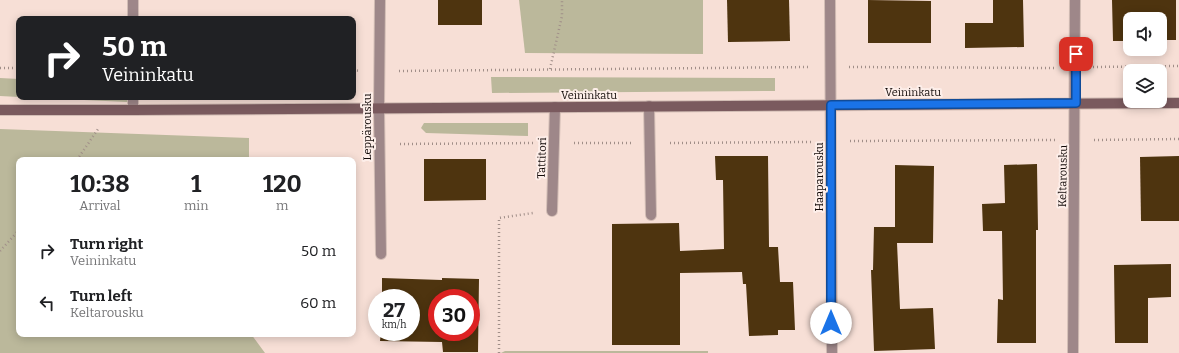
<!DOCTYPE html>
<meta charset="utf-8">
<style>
:root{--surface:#fff;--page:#f6f6f6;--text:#202124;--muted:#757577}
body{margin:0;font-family:Bitter,serif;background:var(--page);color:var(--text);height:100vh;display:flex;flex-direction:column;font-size:15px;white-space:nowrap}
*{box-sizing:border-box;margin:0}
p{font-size:13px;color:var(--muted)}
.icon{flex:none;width:22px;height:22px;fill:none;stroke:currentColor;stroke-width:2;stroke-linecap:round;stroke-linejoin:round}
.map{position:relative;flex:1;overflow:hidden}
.drawer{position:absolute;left:16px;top:157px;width:340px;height:180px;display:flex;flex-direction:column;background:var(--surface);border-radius:8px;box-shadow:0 2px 10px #0003}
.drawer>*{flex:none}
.hud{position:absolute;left:16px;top:16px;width:340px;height:84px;border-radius:8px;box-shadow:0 2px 10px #0003;background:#202124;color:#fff;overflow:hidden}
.controls{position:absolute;left:1123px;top:12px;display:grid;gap:8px}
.controls a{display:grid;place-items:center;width:44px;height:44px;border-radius:8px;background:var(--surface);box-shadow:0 2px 10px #0003;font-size:20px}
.speed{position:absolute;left:368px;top:289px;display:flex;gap:8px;font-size:20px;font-weight:700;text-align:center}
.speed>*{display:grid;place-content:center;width:52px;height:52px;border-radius:50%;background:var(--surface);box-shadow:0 2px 10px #0003;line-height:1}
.speed small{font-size:10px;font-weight:400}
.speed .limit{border:6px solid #d22;background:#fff;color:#111}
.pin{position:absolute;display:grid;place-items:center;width:34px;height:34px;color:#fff;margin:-17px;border-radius:8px;box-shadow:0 2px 6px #0006}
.me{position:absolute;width:44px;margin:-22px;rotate:0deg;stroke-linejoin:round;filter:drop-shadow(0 0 3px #0008)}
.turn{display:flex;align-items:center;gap:14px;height:84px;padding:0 20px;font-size:18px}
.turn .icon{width:52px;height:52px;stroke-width:2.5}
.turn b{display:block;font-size:28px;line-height:34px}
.eta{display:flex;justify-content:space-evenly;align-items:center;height:68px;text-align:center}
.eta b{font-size:24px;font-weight:700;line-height:28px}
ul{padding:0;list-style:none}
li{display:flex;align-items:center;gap:12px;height:52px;padding:0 20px}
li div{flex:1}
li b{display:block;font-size:15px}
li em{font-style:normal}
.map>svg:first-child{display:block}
.green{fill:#bbb89b}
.building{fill:#4e340f;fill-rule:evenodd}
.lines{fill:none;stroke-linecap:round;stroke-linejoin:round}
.lane-casing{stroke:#d2bdb5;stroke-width:12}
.street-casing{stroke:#d2bdb5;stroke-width:12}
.secondary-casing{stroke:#d2bdb5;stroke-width:12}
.path{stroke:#a08e88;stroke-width:2.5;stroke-dasharray:1 3;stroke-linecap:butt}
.lane{stroke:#9e8789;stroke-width:10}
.street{stroke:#9e8789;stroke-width:10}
.secondary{stroke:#7a5a5e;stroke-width:10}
.route-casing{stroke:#114b97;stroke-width:10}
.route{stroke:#1a73e8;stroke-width:7}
.labels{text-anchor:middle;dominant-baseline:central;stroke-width:4;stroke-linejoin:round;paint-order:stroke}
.street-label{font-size:11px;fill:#110907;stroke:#fdeee9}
</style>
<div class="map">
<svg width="1179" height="353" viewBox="0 0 1179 353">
<rect width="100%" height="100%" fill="#f7dfd6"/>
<g class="green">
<path d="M519 0H703V54L525 53Z"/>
<path d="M491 77 775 78V91L492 93Z"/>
<path d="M0 78 19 79V97L0 96Z"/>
<path d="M20 97H127V102Z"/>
<path d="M424 123H528V136L426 133 421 128Z"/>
<path d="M0 129 249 138V160H19V334H251L265 353H0Z"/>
<path d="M505 351H708V353H501Z"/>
</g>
<g class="building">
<rect x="438" y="0" width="44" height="25"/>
<path d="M727 0H789L790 41 728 42Z"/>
<path d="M868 0 931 1V43H868Z"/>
<path d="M993 0H1023L1024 47 965 48V23H993Z"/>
<path d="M1112 0H1176V40H1160V19H1130V41H1113Z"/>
<path d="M715 156H768L769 247H778L780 282H793L795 330H778V335L749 336 746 284H743L742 272 680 273V345H612V224L679 223 680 251 724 249 723 180H716Z"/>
<path d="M1179 156V221H1141L1140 157Z"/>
<path d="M424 159H486V200L424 201Z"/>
<path d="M1037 164 1038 230H1036V343H997L998 299 1003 300 1002 231H983L982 204 1005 203 1004 165Z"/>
<path d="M895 165 934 166 933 243H897L900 309 933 308 935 349 874 351 871 270H873L874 227H895Z"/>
<path d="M1171 264V297L1148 298V343H1115L1114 265Z"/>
<path d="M382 278 442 280V278L479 279 478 352H443L442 342 380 341 381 332H411V298H382ZM437 298H471V332H437Z"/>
</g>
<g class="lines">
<defs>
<g id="lane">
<path d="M649 106 651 215"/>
<path d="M552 211 555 107"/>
</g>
<g id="street">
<path d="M133 0V19"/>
<path d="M380 0 379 108 381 254"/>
<path d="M830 0 832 353"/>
<path d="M133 97V110"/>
<path d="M1073 353 1075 0"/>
</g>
<path id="secondary" d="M0 110H133L1179 103"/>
</defs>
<use href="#lane" class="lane-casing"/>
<use href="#street" class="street-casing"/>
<use href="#secondary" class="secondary-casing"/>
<g class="path">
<path d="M849 67 1054 68"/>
<path d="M1093 67 1179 66"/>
<path d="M0 68H19"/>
<path d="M550 69 562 16V0"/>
<path d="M353 70 360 71"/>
<path d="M399 71 810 67"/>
<path d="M1094 140 1179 139"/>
<path d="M850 141 1055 140"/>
<path d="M574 143H631"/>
<path d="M670 143 811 142"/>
<path d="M400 144 535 143"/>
<path d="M77 160 98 129"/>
<path d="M0 251 19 230"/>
<path d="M499 353V218L533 213"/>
</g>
<use href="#lane" class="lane"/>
<use href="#street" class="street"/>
<use href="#secondary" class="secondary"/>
</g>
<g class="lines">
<defs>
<path id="route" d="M831 323V105L1076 103V54"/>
</defs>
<use href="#route" class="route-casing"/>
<use href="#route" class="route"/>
</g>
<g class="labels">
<g class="street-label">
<text x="913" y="92">Veininkatu</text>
<text x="589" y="95">Veininkatu</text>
<text transform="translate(367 127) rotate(-90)">Leppärousku</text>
<text transform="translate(542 158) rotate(-88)">Tattitori</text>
<text transform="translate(1063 176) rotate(-89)">Keltarousku</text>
<text transform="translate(819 177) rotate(-90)">Haaparousku</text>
</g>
</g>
</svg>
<div class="controls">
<a><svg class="icon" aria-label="sound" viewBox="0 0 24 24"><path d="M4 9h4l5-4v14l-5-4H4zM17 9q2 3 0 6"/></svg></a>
<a><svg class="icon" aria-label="layers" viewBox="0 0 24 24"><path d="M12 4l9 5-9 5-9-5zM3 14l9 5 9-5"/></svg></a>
</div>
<div class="speed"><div>27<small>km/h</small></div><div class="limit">30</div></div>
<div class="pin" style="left:1076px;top:54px;background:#d93025"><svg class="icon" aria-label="arrive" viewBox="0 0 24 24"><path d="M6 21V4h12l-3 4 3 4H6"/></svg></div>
<svg class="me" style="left:831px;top:323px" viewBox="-20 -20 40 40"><circle r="19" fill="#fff"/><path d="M0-13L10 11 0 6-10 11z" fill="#1a73e8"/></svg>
<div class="hud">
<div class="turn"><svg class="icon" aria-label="right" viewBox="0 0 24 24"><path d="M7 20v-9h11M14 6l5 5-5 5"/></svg><div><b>50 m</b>Veininkatu</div></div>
</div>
<section class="drawer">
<div class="eta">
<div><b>10:38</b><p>Arrival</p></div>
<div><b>1</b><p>min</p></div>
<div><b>120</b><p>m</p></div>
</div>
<ul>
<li><svg class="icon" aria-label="right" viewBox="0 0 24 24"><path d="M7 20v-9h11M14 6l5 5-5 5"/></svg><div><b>Turn right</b><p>Veininkatu</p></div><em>50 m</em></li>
<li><svg class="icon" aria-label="left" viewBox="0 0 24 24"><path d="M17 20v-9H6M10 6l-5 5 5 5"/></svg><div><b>Turn left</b><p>Keltarousku</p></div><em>60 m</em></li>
</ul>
</section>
</div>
